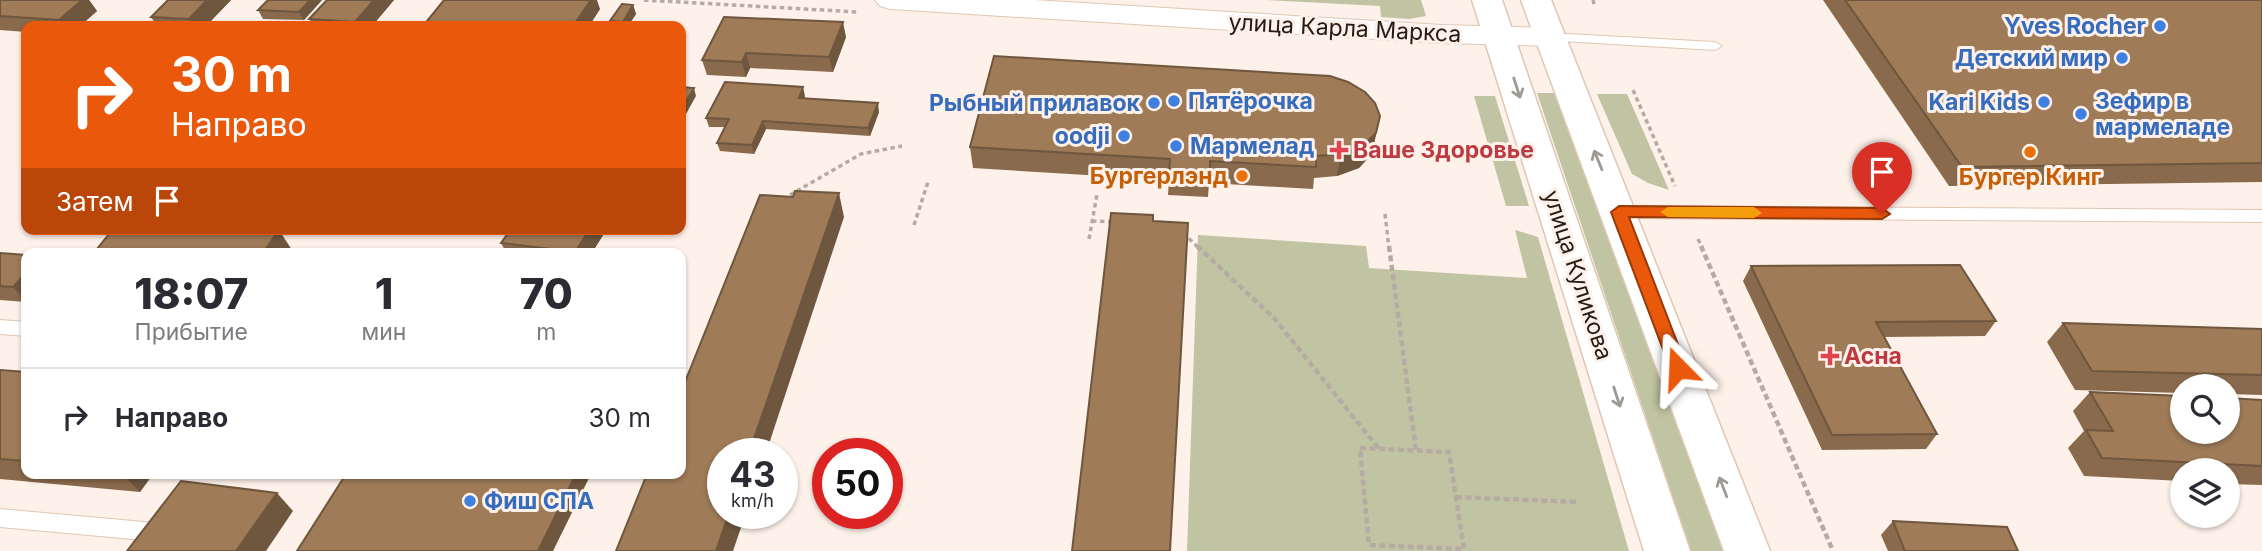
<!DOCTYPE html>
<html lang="ru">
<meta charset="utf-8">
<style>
:root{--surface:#fff;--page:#f2f2f3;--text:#2b2b33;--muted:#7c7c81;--line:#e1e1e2}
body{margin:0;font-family:Inter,sans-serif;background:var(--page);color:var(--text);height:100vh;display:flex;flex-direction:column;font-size:26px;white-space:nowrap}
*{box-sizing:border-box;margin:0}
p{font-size:23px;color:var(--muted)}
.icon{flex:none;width:38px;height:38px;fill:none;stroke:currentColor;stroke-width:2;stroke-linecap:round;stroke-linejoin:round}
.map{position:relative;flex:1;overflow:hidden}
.side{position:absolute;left:21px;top:248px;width:665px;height:231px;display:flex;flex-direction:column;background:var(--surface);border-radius:14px;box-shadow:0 2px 5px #0004}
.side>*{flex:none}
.hud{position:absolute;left:21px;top:21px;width:665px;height:214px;border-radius:14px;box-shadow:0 2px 5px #0004;background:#ea580c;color:#fff;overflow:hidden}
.tools{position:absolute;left:2170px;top:374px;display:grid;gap:14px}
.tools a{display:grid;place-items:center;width:70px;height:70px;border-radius:50%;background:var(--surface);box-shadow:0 2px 5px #0004;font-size:35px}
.speed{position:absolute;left:707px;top:438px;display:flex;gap:14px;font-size:35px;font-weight:700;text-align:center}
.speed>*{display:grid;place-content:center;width:91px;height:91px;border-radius:50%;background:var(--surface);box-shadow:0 2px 5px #0004;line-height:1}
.speed small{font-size:18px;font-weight:400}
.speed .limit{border:10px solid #d22;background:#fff;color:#111}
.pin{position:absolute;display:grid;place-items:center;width:60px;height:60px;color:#fff;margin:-72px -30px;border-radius:50% 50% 50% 0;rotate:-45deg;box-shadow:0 0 7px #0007}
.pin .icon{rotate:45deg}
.me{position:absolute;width:77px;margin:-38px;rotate:339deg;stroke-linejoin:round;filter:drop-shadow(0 0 5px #0008)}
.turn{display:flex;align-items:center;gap:24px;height:147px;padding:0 35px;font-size:32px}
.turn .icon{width:91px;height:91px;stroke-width:2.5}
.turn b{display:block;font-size:49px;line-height:60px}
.then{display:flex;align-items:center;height:66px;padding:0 35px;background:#0003;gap:14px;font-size:26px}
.eta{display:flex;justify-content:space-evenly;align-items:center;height:119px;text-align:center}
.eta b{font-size:42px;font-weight:800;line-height:49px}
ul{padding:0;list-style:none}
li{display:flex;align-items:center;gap:21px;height:98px;padding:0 35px;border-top:2px solid var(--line)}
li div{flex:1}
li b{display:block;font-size:26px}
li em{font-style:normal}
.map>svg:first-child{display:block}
.green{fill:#c0c4a2}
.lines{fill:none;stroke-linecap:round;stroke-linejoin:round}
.lane-casing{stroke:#e1c6b2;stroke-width:2}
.street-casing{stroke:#e1c6b2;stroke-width:2}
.secondary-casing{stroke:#e1c6b2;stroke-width:3}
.path-far1{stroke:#b6aba3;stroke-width:3.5;stroke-dasharray:4.5 3.5;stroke-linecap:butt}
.path{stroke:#b6aba3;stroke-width:4.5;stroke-dasharray:6 3.5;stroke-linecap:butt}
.lane{fill:#fff;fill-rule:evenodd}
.street{fill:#fff;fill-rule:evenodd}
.secondary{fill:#fff;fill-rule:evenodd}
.wall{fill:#896a4c}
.shaded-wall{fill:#6f563e}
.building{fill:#9f7b58;stroke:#6f563e;stroke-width:2}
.oneway{stroke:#9d9995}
.route{fill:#ea580c;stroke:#983908;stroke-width:2}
.slow{fill:#f59e0b}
.shop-dot{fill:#3f7fe0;stroke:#fdf1e9;stroke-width:2.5}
.health-dot{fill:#e0444e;stroke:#fdf1e9;stroke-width:2.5}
.food-dot{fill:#e8710a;stroke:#fdf1e9;stroke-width:2.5}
.labels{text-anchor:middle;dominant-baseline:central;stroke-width:6;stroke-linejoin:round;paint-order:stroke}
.shop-label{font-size:23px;font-weight:bold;fill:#366cbe;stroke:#fdf1e9;text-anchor:end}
.street-label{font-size:23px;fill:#251c14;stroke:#fdf1e9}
.health-label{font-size:23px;font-weight:bold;fill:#be3a42;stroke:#fdf1e9;text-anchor:start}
.food-label{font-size:23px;font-weight:bold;fill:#c56008;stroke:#fdf1e9;text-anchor:end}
</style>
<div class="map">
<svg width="2262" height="551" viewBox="0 0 2262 551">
<rect width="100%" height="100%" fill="#fdf1e9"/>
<g class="green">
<path d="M1265 0H1421L1426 16 1409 19 1381 17 1380 6Z"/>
<path d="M1537 93H1556L1724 551H1691Z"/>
<path d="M1597 94H1627L1669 190 1648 183 1632 174Z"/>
<path d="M1474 96H1495L1529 206H1506Z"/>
<path d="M1515 230 1538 237 1629 551H1187L1198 235 1366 246 1369 268 1527 278Z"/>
</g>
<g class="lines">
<defs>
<g id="lane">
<path d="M1549 33 1715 42 1722 46 1715 50 1544 40 1542 37Z"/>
<path d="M1619 206 2262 210V222L1619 218 1611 212Z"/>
<path d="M0 320 26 322V336L0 334Z"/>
<path d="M0 509 155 523 162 526 165 532 162 538 155 541 0 527Z"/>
</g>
<path id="street" d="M875 0H1034L1441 25 1549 28 1560 31 1564 37 1560 43 1549 46 1441 43 890 9 880 6Z"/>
<g id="secondary">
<path d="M1472 0H1502L1690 551H1644Z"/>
<path d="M1521 0H1551L1770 551H1724Z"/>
</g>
</defs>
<use href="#lane" class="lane-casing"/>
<use href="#street" class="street-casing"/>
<use href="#secondary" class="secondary-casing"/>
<g class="path-far1">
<path d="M644 0 858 12"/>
<path d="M1593 0 1594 4"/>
<path d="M1633 90 1675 186"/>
<path d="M783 199 861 154 902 146"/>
<path d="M1385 214 1389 248"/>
<path d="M1092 221 1114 222"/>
<path d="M914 225 928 182"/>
<path d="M1183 233 1199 248"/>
<path d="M1089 239 1097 194"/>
<path d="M1698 239 1702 248"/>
</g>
<g class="path">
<path d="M1197 246 1274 318 1379 449"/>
<path d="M1389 246 1416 451"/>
<path d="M1701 246 1833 551"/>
<path d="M1360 448 1449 452 1464 549 1369 545Z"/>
<path d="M1456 497 1579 502"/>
</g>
<use href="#lane" class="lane"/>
<use href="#street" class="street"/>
<use href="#secondary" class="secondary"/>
</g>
<g class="wall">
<path d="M0 0H89L97 11 80 26H26V32L0 30Z"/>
<path d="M168 0H231L206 26H157L151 17Z"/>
<path d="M322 0 304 20 263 19 258 10Z"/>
<path d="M394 0 372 26H314L309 19Z"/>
<path d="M1823 0H2262V182L1949 186Z"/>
<path d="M633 5 636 14 628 26H612L610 21Z"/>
<path d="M600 9 589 26H423Z"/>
<path d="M724 17 846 37 833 72 750 68 746 77 707 75 702 60Z"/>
<path d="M805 96 804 98 879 112 870 136 766 129 754 154 720 151 717 143 725 127H709L706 118Z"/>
<path d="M1380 116 1372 154 1359 168 1337 176 1314 178 1313 189 1209 183 1208 197 1168 195 1169 180 973 168 970 147Z"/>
<path d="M511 229H607L591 254H507L501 243Z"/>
<path d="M0 253 26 255V302L0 300Z"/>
<path d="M1751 266 1996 321 1985 336 1884 337 1937 434 1926 449 1822 450 1743 281Z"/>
<path d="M2063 323 2262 329V395L2228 394V387H2182V393L2075 390 2047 342Z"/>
<path d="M0 370 26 372V474H153L140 492 0 479Z"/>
<path d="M2090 392 2262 400V485L2228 484V471H2182V481L2084 476 2068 448 2084 431 2073 411Z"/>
<path d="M1893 521 2018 551H1888L1881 535Z"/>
</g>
<g class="shaded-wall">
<path d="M82 0H89L97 11 80 26H64L59 20Z"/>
<path d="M207 0H231L206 26H194L189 19Z"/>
<path d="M310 0H322L304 20 299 12Z"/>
<path d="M374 0H394L372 26H357L355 22Z"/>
<path d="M591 0H597L600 9 589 26H573Z"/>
<path d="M633 5 636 14 628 26H624L623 22Z"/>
<path d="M843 22 846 37 833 72 829 57Z"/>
<path d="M746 53 750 68 746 77 742 62Z"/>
<path d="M803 87 805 96 801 106 799 98Z"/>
<path d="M694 88 696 96 681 123V110Z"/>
<path d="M878 103 879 112 870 136 868 128Z"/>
<path d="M763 121 766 129 754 154 752 145Z"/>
<path d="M1376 133 1372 154 1359 168 1337 176 1341 154Z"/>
<path d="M839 193 844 217 766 453H749Z"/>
<path d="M590 229H607L591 254H576L575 252Z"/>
<path d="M279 230 292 250 289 254H262Z"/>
<path d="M26 273V301L13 287Z"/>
<path d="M122 474H153L140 492Z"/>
<path d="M576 474H591L553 551H538Z"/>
<path d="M277 493 293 511 266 551H236Z"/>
<path d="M729 513H746L733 551H716Z"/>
</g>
<g class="building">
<path d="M0 0H82L59 20 0 16Z"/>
<path d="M168 0H207L189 19 151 17Z"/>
<path d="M268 0H310L299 12 258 10Z"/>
<path d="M327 0H374L355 22 309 19Z"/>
<path d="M444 0H591L573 26 526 24 524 26H423Z"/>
<path d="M1845 0H2262V163L1962 167Z"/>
<path d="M622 4 633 5 623 22 610 21Z"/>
<path d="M724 17 843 22 829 57 746 53 742 62 702 60Z"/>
<path d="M994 56 1330 76 1348 82 1365 92 1375 103 1380 116 1376 133 1363 146 1341 154 1316 156V167L1210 161V176L1169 173 1170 159 970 147Z"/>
<path d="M725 82 803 87 799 98 878 103 868 128 763 121 752 145 717 143 729 119 706 118Z"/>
<path d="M681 87 694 88 681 110Z"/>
<path d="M795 191 839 193 749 453H723V513H729L716 551H616L647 474H681V392L760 195 793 197Z"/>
<path d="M1111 213 1153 215V221L1188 223 1170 551H1072Z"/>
<path d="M113 229H249L279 230 262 254H93Z"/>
<path d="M511 229H590L575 252 501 243Z"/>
<path d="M0 253 26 255V273L13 287 0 286Z"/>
<path d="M1960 265 1996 321 1876 322 1937 434 1832 435 1751 266Z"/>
<path d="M2063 323 2262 329V375L2092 371Z"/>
<path d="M0 370 26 372V461L0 459Z"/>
<path d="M2090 392 2182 396V432H2228V398L2262 400V466L2102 458 2086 430 2113 431Z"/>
<path d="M346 474H576L538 551H297Z"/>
<path d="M181 481 277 493 236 551H127Z"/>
<path d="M1893 521 2007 527 2018 551H1905Z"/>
</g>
<defs><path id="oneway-shaft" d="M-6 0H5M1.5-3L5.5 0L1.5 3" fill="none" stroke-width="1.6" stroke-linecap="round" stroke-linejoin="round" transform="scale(1.75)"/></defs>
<g class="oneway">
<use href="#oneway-shaft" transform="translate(1517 88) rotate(72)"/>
<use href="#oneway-shaft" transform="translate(1598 160) rotate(-112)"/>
<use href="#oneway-shaft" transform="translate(1617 397) rotate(72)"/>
<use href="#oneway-shaft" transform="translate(1723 487) rotate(-111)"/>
</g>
<path class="route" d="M1619 206 1882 208 1890 214 1882 219 1629 217 1687 368 1684 373H1672L1670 368 1611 212Z"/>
<path class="slow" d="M1668 207H1754L1762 213 1754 218 1668 217 1660 212Z"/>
<g class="shop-dot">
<circle cx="2160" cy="26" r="7"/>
<circle cx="2122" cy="58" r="7"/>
<circle cx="1174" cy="101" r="7"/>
<circle cx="2044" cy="102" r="7"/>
<circle cx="1154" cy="103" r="7"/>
<circle cx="2081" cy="114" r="7"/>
<circle cx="1124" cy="136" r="7"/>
<circle cx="1176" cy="146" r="7"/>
<circle cx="470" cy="501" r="7"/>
</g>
<g class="health-dot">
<path d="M1335.5 139.5h7v7h7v7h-7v7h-7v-7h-7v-7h7z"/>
<path d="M1826.5 345.5h7v7h7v7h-7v7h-7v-7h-7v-7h7z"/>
</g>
<g class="food-dot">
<circle cx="2030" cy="152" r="7"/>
<circle cx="1242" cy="176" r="7"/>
</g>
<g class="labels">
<g class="shop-label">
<text x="2146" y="26">Yves Rocher</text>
<text x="2108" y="58">Детский мир</text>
<text x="1188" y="101" text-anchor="start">Пятёрочка</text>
<text x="2095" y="101" text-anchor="start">Зефир в<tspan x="2095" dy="26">мармеладе</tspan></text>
<text x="2030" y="102">Kari Kids</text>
<text x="1140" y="103">Рыбный прилавок</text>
<text x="1110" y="136">oodji</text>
<text x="1190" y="146" text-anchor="start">Мармелад</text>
<text x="484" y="501" text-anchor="start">Фиш СПА</text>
</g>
<g class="street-label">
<text transform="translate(1345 28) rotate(3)">улица Карла Маркса</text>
<text transform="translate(1578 275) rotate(72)">улица Куликова</text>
</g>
<g class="health-label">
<text x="1353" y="150">Ваше Здоровье</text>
<text x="1844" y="356">Асна</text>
</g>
<g class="food-label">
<text x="1228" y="176">Бургерлэнд</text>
<text x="2030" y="177" text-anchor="middle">Бургер Кинг</text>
</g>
</g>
</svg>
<div class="tools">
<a><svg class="icon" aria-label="search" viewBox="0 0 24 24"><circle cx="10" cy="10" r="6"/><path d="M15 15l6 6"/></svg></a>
<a><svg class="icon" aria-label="layers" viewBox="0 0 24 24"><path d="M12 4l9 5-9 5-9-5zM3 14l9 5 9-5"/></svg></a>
</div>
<div class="speed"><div>43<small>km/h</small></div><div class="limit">50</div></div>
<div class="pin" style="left:1882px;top:214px;background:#d93025"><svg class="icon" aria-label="arrive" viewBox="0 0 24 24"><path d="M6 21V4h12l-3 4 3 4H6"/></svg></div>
<svg class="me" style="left:1678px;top:368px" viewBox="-20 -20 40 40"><path d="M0-17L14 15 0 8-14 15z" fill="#ea580c" stroke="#fff" stroke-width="4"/></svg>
<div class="hud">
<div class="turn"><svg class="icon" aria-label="right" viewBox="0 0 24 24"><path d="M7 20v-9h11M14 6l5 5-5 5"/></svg><div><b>30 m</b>Направо</div></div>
<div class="then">Затем<svg class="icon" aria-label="arrive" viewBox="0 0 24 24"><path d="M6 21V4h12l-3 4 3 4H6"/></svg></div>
</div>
<section class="side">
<div class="eta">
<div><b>18:07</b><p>Прибытие</p></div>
<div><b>1</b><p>мин</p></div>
<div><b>70</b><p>m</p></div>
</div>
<ul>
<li><svg class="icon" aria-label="right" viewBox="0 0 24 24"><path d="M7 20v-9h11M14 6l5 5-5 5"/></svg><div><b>Направо</b></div><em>30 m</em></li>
</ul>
</section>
</div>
